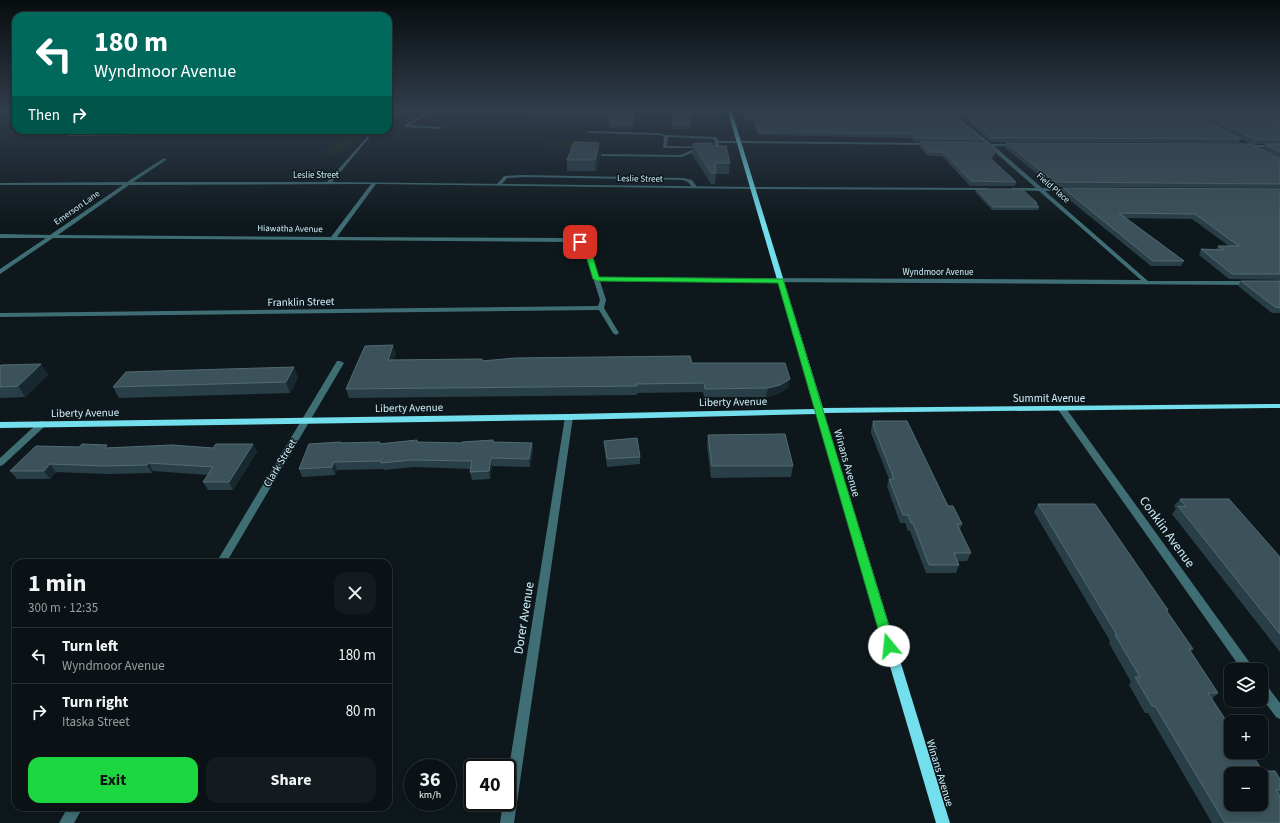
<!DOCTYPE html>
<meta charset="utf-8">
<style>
:root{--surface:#0a1215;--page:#131b1e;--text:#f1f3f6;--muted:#999ea0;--line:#2a3234;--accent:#1dd740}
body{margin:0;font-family:"Source Sans 3",sans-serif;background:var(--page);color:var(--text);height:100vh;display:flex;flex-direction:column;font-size:15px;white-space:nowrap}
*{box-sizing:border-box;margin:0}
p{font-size:13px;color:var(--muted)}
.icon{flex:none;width:22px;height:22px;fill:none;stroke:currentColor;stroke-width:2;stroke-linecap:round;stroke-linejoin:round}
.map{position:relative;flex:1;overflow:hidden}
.drawer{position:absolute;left:12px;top:559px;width:380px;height:252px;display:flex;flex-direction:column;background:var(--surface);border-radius:12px;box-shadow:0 2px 6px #0003,0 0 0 1px var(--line)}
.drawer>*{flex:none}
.guide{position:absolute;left:12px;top:12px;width:380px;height:122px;border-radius:12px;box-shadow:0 2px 6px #0003,0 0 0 1px var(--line);background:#00695c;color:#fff;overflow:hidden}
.fabs{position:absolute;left:1224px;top:663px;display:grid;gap:8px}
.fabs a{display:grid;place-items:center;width:44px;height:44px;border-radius:8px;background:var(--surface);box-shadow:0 2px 6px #0003,0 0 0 1px var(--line);font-size:20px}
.speed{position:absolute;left:404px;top:759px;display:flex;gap:8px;font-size:20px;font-weight:700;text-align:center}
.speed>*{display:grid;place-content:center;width:52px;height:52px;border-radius:50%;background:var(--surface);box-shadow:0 2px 6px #0003,0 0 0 1px var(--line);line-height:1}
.speed small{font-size:10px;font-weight:400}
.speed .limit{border:2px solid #111;border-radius:6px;background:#fff;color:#111}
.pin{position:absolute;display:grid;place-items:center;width:34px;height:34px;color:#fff;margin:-17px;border-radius:8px;box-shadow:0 2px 6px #0006}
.me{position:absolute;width:44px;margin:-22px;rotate:343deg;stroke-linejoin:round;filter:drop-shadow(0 0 3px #0008)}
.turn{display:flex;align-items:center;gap:14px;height:84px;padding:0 16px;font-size:18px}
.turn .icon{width:52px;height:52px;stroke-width:2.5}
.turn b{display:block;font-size:28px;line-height:34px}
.then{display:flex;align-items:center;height:38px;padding:0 16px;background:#0003;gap:8px;font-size:15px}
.round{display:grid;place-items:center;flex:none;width:42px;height:42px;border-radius:12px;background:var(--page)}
.head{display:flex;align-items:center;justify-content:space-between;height:68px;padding:0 16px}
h1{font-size:24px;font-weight:700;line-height:30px}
.button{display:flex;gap:8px;margin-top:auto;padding:8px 16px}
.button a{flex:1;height:46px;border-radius:12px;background:var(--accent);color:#111;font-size:16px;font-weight:700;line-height:46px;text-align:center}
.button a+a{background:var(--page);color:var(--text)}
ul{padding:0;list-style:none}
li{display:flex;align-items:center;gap:12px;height:56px;padding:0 16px;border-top:1px solid var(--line)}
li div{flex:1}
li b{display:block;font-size:15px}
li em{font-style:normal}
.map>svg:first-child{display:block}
.green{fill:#122513}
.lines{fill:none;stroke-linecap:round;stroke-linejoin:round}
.lane{fill:#3f6e75;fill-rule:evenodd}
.street{fill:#3f6e75;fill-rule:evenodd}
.secondary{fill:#73deec;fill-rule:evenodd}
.wall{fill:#293f47}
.shaded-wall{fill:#17282e}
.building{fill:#3b525a;stroke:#526b73;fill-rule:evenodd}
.route{fill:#1dd740;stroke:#138c2a}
.labels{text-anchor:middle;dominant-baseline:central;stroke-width:3;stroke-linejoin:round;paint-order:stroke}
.far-street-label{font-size:9px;fill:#cff0f9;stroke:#0e181c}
.street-label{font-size:11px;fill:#cff0f9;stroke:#0e181c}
.near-street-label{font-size:13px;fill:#cff0f9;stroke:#0e181c}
</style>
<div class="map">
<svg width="1280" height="823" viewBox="0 0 1280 823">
<rect width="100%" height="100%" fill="#0e181c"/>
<g class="green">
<path d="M355 130H372L335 156 323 154Z"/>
<path d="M599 139V148H548L549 142Z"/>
</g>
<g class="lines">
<g class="lane">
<path d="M430 109H434L410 125 441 127 442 129 405 127V125Z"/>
<path d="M45 130H52L69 134 244 132 264 130 244 134 69 136Z"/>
<path d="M588 131 659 133 666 135 716 137 719 141H740L742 142 740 143H719V149L704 148 682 157 603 156H601V154L681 155 696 148H663L664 137 659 135 587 133ZM668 137 714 139 715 147 667 146Z"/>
<path d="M524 175 683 178 692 180 697 187 693 188 688 182 683 180 524 177 507 178 501 185 497 184 504 176Z"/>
</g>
<g class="street">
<path d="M623 109H683L681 110H625Z"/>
<path d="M701 109H743L757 110 755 111 703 110Z"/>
<path d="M939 109H967L969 110 967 111H938Z"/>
<path d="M1177 110H1205L1207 111 1205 112H1176Z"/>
<path d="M969 126 991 144H1017V146H994L1042 188 1075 189V191H1045L1148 281H1251L1254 283 1251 285 600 281 606 300 604 308 619 333 616 335 613 333 599 310 0 317V313L598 306 600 300 584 249 578 243 567 242 53 238 0 274V269L46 238H0V234L50 235 123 185H0V183L127 182 164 158 166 159V160L133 182H327L368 136 369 138 332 182 754 187 987 188 989 189 987 190 754 189 376 184 337 237 567 238 582 241 589 247 599 277 1141 280 1039 191 1011 190V189L1013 188H1036L988 146H979V144H986L968 128ZM371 184 331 237 58 235 129 185Z"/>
<path d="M740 141 929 143 931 144 929 145 739 143V141Z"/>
<path d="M1245 145H1280V147H1243V145Z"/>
<path d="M337 361H340L344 363 226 563H216Z"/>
<path d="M1059 407H1065L1255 670H1242L1059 411 1058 409Z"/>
<path d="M569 414 573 417 514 823H500L503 802H507V780L565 417Z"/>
<path d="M42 421 45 422 46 424 45 426 3 465 0 466V458L39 422Z"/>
<path d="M1261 681 1265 683 1280 703V719L1276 717 1261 697Z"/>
<path d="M68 807H83L74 823H59Z"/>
</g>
<path class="secondary" d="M727 109H731L823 408 1280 404V408L824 413 950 823H936L816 414 569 420 0 428V422L569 414 815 409Z"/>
</g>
<g class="wall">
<path d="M672 109 714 113V118H690V129H673Z"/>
<path d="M744 109 982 139 981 142H914L910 138 758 135 753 120H746L744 112Z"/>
<path d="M958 109H1032L1241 139 1239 143 991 142 957 113Z"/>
<path d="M1196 110H1280V144H1251L1194 114Z"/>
<path d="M635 112 633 129 609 128 610 118H534L533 113Z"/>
<path d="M920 142 997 150 996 155 992 159 1016 182 1015 186H970L942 156H928L919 147Z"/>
<path d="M1006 143 1280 158V188L1054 187 1005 148Z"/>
<path d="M693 144 712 146 730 163 729 174H716L715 184H711L692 154Z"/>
<path d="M1265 144H1280V157L1263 148Z"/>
<path d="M600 153 596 171H567V160Z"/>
<path d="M1063 188 1280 189V280L1229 279 1199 255 1201 249 1216 250 1218 246H1229L1192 219 1126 218 1184 261 1181 266H1151L1061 193Z"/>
<path d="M976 189 1037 203V205L1039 207 1038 210H992L975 192Z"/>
<path d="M1241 281H1280V313H1272L1238 286Z"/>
<path d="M396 354 393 360 692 363 788 388 778 394 766 397H704L703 392 637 393V395L349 398 346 389Z"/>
<path d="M41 364 48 375 25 397 0 398V366Z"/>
<path d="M294 367 298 378 290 393 119 398 113 387Z"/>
<path d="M873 421 948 506 962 524 960 529 971 553 967 561H958L959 565 956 573H926L910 531H908L905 523H900L887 486 889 479 871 433V429Z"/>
<path d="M708 435 793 466 791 477 711 478 707 446Z"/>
<path d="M493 440V442L532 443 533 451 530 467 492 466 490 479 472 480 470 472 471 469 414 467 384 470 383 469 337 470 335 475 302 477 299 469 342 443 380 444 417 442 462 443Z"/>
<path d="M604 441 640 457V464L607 467Z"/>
<path d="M253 444 257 452 233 490H208L203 482 208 475 153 471 152 473 108 474 56 472 50 479H17L10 471 109 448H213Z"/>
<path d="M1180 499 1280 557V652L1172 514 1176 509 1174 506Z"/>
<path d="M1038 504 1168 610 1167 612 1193 649 1190 652 1218 693 1212 699 1231 752 1263 771 1280 779V823H1212L1148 713H1145L1129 685 1131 682 1109 643 1110 641 1034 512Z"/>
</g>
<g class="shaded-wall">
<path d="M599 143 600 153 596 171 595 160Z"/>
<path d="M997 150 996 155 989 162 990 158Z"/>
<path d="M393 345 396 354 390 369 388 360Z"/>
<path d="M41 364 48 375 25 397 18 386Z"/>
<path d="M294 367 298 378 290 393 286 382Z"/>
<path d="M790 379 788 388 778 394 766 397 768 388Z"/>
<path d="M532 443 533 451 530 467 529 459Z"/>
<path d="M253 444 257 452 233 490 229 482Z"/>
<path d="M491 458 492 466 490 479 489 471Z"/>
<path d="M334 462 337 470 335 475 332 467Z"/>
<path d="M149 463 153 471 152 473 147 465Z"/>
<path d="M50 464 56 472 50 479 44 471Z"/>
</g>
<g class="building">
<path d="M535 109H634L633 124H609L610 113H533Z"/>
<path d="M672 109H713L714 113H689L690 124H673Z"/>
<path d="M744 109H948L982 139 915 138 911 134 758 132 753 117H747Z"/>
<path d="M958 109H1184L1241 139 992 138Z"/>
<path d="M1196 110H1280V140L1254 139Z"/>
<path d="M574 142 599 143 595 160H567Z"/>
<path d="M920 142 989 143 997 150 990 158 1016 182 971 181 943 152H929Z"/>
<path d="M696 143H712V146H726L730 163H715L716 173H711L693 144Z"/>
<path d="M1006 143 1252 144 1280 158V184L1055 182Z"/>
<path d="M1265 144H1280V152Z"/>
<path d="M1063 188 1280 189V274H1232L1201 249 1224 250 1218 246H1239L1195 214 1119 213 1184 261H1153Z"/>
<path d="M976 189H1022L1037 203H1035L1039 207H993Z"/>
<path d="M1241 281H1280V308L1275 307Z"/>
<path d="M393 345 388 360 482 359V361L515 358 690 356 692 363H785L790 379 780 385 768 388 705 389 704 383 636 384 637 386 346 389 365 346Z"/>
<path d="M41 364 18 386 0 387V366L1 365Z"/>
<path d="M294 367 286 382 113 387 126 372Z"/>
<path d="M873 421H907L948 506H953L962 524H957L971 553H954L959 565H929L913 523H911L908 515H903L889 479H894L873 425H874Z"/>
<path d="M785 434 793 466H712L708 435Z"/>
<path d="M637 438 640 457 607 459 604 441Z"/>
<path d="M417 440V442L462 443V442L493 440V442L532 443 529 459 491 458 489 471 470 472 472 461 412 460 381 463V461L334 462 332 467 299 469 309 444 341 442V443L380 442 379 444Z"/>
<path d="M82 444 107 445 105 448 172 445 213 448 216 444H253L229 482H203L213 467 149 463 147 465 103 466 50 464 44 471H10L36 446 79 447Z"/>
<path d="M1180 499H1229L1280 557V634L1178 506 1186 507Z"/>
<path d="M1038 504H1095L1168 610H1166L1193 649H1189L1218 693H1208L1227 722H1234H1231V752H1250L1263 771H1275L1280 779V790H1276L1280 796V823H1225L1155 706H1152L1135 677H1140L1115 635H1117ZM1231 774H1261V804H1231Z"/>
</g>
<linearGradient id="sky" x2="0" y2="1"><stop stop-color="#080d0f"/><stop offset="0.49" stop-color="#303d4b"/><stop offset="1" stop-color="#303d4b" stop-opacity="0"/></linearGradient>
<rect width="1280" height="224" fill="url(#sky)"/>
<path class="route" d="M577 241H582L590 248 599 277 783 279 895 646 894 650 889 651 884 650 883 646 778 283 597 281 593 279 584 249 577 244Z"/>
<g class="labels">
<g class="far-street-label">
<text x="316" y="175">Leslie Street</text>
<text transform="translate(640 179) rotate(1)">Leslie Street</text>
<text transform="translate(1053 188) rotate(41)">Field Place</text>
<text transform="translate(77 208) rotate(-35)">Emerson Lane</text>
<text transform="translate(290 229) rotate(1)">Hiawatha Avenue</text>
<text x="938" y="272">Wyndmoor Avenue</text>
</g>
<g class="street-label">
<text transform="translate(301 302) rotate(-1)">Franklin Street</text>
<text x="1049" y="398">Summit Avenue</text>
<text transform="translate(733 402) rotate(-1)">Liberty Avenue</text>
<text transform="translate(409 408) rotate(-1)">Liberty Avenue</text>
<text transform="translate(85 413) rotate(-1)">Liberty Avenue</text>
<text transform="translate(280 463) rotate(-59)">Clark Street</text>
<text transform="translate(847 463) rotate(74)">Winans Avenue</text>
<text transform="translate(940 773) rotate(73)">Winans Avenue</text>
</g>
<g class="near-street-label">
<text transform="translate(1167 532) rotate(54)">Conklin Avenue</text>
<text transform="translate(524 618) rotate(-81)">Dorer Avenue</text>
</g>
</g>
</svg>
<div class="fabs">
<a><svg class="icon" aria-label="layers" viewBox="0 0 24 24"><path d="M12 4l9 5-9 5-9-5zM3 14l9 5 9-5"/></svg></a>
<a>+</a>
<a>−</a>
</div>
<div class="speed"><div>36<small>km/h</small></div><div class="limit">40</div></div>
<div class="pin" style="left:580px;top:242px;background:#d93025"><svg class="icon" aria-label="arrive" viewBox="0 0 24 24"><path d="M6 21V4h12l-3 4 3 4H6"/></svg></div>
<svg class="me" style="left:889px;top:646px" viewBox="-20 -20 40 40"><circle r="19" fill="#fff"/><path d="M0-13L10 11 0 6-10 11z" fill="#1dd740"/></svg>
<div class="guide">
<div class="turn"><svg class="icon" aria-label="left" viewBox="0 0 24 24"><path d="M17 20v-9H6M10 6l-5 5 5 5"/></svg><div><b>180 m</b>Wyndmoor Avenue</div></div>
<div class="then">Then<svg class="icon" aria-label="right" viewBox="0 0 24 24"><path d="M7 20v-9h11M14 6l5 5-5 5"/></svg></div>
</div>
<section class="drawer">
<div class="head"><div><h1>1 min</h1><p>300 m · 12:35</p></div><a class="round"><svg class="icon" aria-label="close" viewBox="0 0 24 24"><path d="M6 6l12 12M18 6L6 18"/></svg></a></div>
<ul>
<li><svg class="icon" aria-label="left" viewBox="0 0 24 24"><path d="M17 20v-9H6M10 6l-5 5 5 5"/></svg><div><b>Turn left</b><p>Wyndmoor Avenue</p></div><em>180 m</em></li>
<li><svg class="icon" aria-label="right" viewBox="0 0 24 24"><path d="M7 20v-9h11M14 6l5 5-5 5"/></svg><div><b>Turn right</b><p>Itaska Street</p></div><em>80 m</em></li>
</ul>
<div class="button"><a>Exit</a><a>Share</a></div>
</section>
</div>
